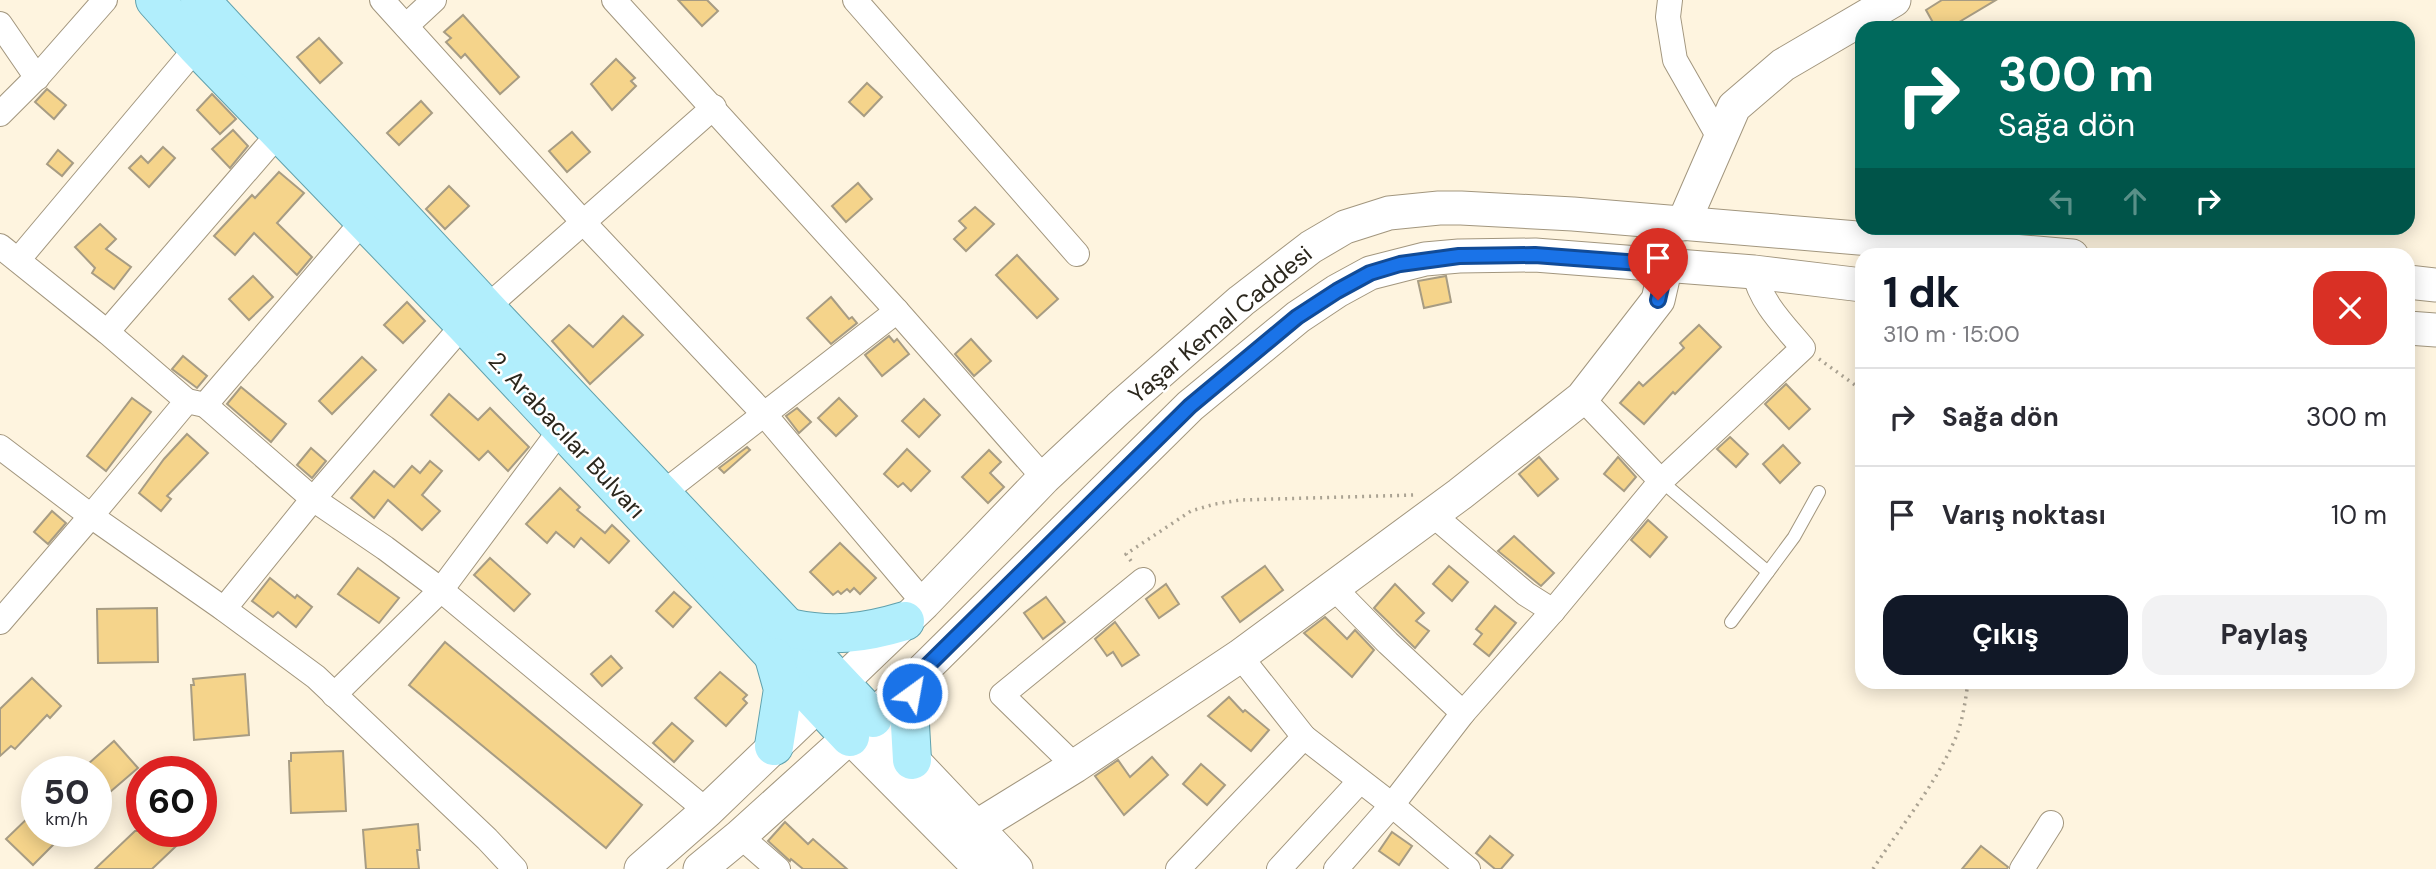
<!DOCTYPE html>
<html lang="tr">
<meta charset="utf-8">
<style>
:root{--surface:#fff;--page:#f2f2f3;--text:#2b2b33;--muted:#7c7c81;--line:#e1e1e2;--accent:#111827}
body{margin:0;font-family:"DM Sans",sans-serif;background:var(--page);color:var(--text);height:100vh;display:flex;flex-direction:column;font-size:26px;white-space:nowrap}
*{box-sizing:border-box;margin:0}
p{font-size:23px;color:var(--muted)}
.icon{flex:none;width:38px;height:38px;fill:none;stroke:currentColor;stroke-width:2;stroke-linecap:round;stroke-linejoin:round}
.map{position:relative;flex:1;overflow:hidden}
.drawer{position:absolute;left:1855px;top:248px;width:560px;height:441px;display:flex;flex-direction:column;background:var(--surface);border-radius:21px;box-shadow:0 4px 18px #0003}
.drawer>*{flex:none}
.banner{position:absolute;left:1855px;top:21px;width:560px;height:214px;border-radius:21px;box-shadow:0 4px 18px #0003;background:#00695c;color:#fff;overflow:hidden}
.speed{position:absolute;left:21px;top:756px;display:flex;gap:14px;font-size:35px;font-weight:700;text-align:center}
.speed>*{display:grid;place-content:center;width:91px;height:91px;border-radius:50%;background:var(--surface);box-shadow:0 4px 18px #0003;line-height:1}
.speed small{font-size:18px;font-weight:400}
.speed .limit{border:10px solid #d22;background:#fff;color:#111}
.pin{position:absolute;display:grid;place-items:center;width:60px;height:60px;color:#fff;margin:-72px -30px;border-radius:50% 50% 50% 0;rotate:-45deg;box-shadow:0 0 7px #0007}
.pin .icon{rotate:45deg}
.me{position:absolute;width:77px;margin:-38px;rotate:32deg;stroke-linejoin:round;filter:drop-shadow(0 0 5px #0008)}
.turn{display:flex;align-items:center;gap:24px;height:147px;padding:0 28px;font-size:32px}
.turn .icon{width:91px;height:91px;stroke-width:2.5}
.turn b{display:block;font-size:49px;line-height:60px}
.lanes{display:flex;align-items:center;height:66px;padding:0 28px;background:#0003;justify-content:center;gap:35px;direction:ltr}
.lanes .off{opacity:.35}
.round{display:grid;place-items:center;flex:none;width:74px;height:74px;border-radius:21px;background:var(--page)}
.summary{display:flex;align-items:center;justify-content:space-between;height:119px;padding:0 28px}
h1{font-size:42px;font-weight:700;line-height:52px;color:var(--accent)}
.cta{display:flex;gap:14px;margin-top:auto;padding:14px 28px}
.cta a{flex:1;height:80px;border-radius:21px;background:var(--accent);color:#fff;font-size:28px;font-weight:700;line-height:80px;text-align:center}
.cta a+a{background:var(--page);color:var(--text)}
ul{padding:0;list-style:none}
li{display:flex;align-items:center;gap:21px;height:98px;padding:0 28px;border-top:2px solid var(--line)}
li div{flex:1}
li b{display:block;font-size:26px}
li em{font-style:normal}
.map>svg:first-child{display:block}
.building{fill:#f5d48b;stroke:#a79c83;stroke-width:2}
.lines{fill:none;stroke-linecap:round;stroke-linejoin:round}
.lane-casing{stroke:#a2967e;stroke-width:14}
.street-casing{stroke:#a2967e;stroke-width:26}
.secondary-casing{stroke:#a2967e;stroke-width:35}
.primary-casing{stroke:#60a1ad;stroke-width:40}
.path{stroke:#aaa292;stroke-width:3.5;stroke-dasharray:2 5;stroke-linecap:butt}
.lane{stroke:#fff;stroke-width:12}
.street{stroke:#fff;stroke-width:24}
.secondary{stroke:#fff;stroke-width:33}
.primary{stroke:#b1eefc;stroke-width:38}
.route-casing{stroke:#114b97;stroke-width:18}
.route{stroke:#1a73e8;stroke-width:12}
.labels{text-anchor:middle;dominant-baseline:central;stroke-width:5;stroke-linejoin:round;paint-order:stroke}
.street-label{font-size:24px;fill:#2b271d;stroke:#fff}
</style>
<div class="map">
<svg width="2436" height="869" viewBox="0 0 2436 869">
<rect width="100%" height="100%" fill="#fef4df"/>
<g class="building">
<path d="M678 0H707L718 11 702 26Z"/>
<path d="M1942 0H1996L1949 28H1936L1926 10Z"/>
<path d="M463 15 519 77 500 94 465 54 461 58 446 42 451 38 444 32Z"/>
<path d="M319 38 342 63 320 83 297 57Z"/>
<path d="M616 59 635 78 631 81 636 86 612 110 591 84Z"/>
<path d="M867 83 882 97 864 116 849 102Z"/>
<path d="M47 89 66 105 54 119 35 102Z"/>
<path d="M212 94 236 119 220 134 197 110Z"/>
<path d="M421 101 432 113 399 145 387 133Z"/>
<path d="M233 130 248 146 230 168 212 149Z"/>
<path d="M572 132 590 152 567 172 549 151Z"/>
<path d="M163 147 175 158 149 187 129 168 141 156 148 163Z"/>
<path d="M58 150 73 163 62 176 47 164Z"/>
<path d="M279 172 304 193 277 223 312 257 297 275 254 233 235 255 214 236 252 195 255 198Z"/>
<path d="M858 183 872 199 846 222 832 206Z"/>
<path d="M449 186 469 206 445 229 426 209Z"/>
<path d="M975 207 994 224 966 251 954 239 966 228 959 221Z"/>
<path d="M100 224 116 239 106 249 131 267 114 289 92 273 95 268 75 247Z"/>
<path d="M1017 255 1058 299 1037 318 996 275Z"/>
<path d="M253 276 273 297 249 320 229 299Z"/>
<path d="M1446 276 1451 302 1424 308 1418 281Z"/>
<path d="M831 297 849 319 852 317 857 323 831 344 807 318Z"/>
<path d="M407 302 425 321 403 343 384 325Z"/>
<path d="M623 316 643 335 590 384 552 341 569 325 593 347Z"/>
<path d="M1699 325 1721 347 1675 394 1673 392 1644 424 1620 403 1639 382 1643 386 1684 348 1680 343Z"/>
<path d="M889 336 894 342 897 339 909 354 882 376 865 355Z"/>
<path d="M971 339 991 361 974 376 955 354Z"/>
<path d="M183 356 207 376 197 388 172 369Z"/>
<path d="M362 357 376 370 332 414 319 401Z"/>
<path d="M1786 384 1810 409 1789 429 1765 404Z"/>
<path d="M241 387 286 424 271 442 227 404Z"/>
<path d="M449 394 478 420 490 408 529 447 508 471 488 451 479 460 431 415Z"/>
<path d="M132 398 151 412 106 471 87 456Z"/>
<path d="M839 398 857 416 836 436 818 418Z"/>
<path d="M924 399 940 415 919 437 902 421Z"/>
<path d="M797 408 811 422 799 433 786 416Z"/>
<path d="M187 434 208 453 167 496 171 499 161 511 139 493 164 459Z"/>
<path d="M1730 437 1748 454 1736 467 1717 449Z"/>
<path d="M1783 445 1800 463 1780 483 1763 464Z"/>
<path d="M747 447 750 450 724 473 719 468Z"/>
<path d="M311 448 326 461 312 478 297 465Z"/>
<path d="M907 449 930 471 911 491 903 483 898 487 884 474Z"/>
<path d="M989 450 1001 462 990 473 1004 487 988 503 962 477Z"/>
<path d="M1539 457 1558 479 1538 496 1519 474Z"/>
<path d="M1618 457 1636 477 1624 491 1604 474Z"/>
<path d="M430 461 442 471 422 495 440 511 422 530 388 500 374 518 351 498 374 471 394 487 412 466 420 473Z"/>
<path d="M560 488 580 507 577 510 605 533 612 525 629 541 609 563 581 538 574 547 556 532 547 543 526 524Z"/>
<path d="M52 511 66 523 48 544 34 532Z"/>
<path d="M1648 520 1667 537 1650 557 1631 540Z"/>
<path d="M1514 536 1554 573 1541 586 1498 551Z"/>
<path d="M840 543 876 578 860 594 854 588 850 592 847 589 841 594 838 591 833 595 810 572Z"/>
<path d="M490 558 530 594 514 611 474 575Z"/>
<path d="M1265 566 1283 590 1240 622 1222 597Z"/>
<path d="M1449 566 1468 582 1452 601 1433 584Z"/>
<path d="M358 568 399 598 379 623 338 594Z"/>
<path d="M270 578 295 598 297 595 312 607 296 627 278 612 273 617 252 601Z"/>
<path d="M1166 584 1179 604 1159 618 1146 599Z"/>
<path d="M1395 584 1424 613 1416 621 1429 631 1415 648 1374 608Z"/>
<path d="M674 592 691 607 673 627 656 611Z"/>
<path d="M1046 597 1065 622 1043 639 1024 613Z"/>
<path d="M1495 606 1516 623 1489 656 1474 644 1482 634 1476 629Z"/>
<path d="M157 608 158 662 98 663 97 609Z"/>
<path d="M1325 617 1347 639 1355 630 1374 650 1352 677 1304 633Z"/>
<path d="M1115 622 1139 655 1122 666 1113 652 1107 656 1095 639Z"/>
<path d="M445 642 642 805 606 848 409 685Z"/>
<path d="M611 656 622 668 602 686 591 674Z"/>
<path d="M720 672 747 695 743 699 747 703 726 726 695 698Z"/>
<path d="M245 674 249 735 194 740 191 685H194L193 679Z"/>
<path d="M32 678 61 706 50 718 47 715 15 749 11 746 0 756V709Z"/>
<path d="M1229 697 1243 712 1245 710 1269 730 1251 751 1208 716Z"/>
<path d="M672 723 693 741 674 762 653 743Z"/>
<path d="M114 741 138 768 96 804V772H79Z"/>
<path d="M343 751 346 811 291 813 289 761H291V753Z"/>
<path d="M1152 757 1168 775 1124 815 1095 776 1118 760 1130 777Z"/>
<path d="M1201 764 1225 785 1207 805 1183 784Z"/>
<path d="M37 809V831H67L33 865 6 839Z"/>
<path d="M785 822 808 844 813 839 847 869H803L791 859 790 861 768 841Z"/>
<path d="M418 824 420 850H417L419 869H366L363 830Z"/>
<path d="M135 831H192L152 869H95Z"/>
<path d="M1392 832 1412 846 1399 865 1379 851Z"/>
<path d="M1490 836 1513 855 1501 869H1495L1476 853Z"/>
<path d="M1981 846 2008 867 2007 869H1962Z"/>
</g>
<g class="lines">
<defs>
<g id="lane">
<path d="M1661 481 1768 572"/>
<path d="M1731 622 1794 537 1819 492"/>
</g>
<g id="street">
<path d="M382 0 584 223 764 414 924 603"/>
<path d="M614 0 897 311 1044 478"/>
<path d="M855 0 1077 254"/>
<path d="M1670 0 1668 17 1675 60 1720 139"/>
<path d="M0 24 37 78"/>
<path d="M406 26 434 0"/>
<path d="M0 114 40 74 105 0"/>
<path d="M0 246 107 332 187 401"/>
<path d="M18 260 197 47"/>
<path d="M107 332 280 132"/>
<path d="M1582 398 1661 481"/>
<path d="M205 405 313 499 385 548 441 590 707 811"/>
<path d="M0 447 91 516 187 401 205 405 364 220"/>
<path d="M668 489 897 311"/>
<path d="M1432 514 1526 594 1553 611"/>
<path d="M1333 587 1388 643 1463 713"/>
<path d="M224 609 308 505 464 324 486 308 714 107"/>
<path d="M0 622 91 516 224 609 316 677 487 839 515 869"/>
<path d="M1240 656 1304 737 1392 805 1468 869"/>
<path d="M334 695 441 590 561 429"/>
<path d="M1075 766 1002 695 1143 580"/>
<path d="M740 836 778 869"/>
<path d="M1178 869 1304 737"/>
<path d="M1279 869 1360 781"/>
<path d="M1336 869 1392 805 1463 713 1553 611 1661 481 1803 348C1783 324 1761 303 1754 272"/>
<path d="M2022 869 2051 823"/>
</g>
<g id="secondary">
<path d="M1683 224 1734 107 1783 65 1894 0"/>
<path d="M2408 282 2436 285"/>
<path d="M2408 328 2436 330"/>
<path d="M873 718 1016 869"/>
<path d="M850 737 981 869"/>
<path d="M976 827 1075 766 1240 656 1460 494 1582 398 1658 300 1666 265"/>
<path d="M641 869 707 811 924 603 1044 478 1119 408 1241 301 1311 247 1345 227 1389 213 1439 208H1461L1573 214 2072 256"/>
<path d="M700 869 740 836 915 678 1190 406 1298 317 1337 291 1370 273 1425 259 1459 256 1535 255 1754 272 1862 285"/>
</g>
<g id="primary">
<path d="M155 0 197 47 464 324 850 737"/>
<path d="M200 0 486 308 873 718"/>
<path d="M789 628C832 637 862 634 905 621"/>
<path d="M774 657 783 689 774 746"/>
<path d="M912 760 909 707 915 678"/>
</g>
</defs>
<use href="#lane" class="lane-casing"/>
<use href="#street" class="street-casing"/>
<use href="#secondary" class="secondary-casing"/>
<use href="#primary" class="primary-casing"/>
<g class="path">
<path d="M1819 359 1862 390"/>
<path d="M1131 561 1126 554 1191 511 1215 504 1240 500 1414 495"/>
<path d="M1873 869C1899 829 1932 789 1952 746 1962 726 1965 704 1968 682"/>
</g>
<use href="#lane" class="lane"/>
<use href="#street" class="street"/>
<use href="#secondary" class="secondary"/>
<use href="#primary" class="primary"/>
</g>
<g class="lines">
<defs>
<path id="route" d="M912 693 915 678 1190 406 1297 317 1337 291 1370 273 1400 264 1459 256 1535 255 1666 265 1658 300"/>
</defs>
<use href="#route" class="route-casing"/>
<use href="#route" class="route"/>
</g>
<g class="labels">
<g class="street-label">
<text transform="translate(1220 324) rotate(-40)">Yaşar Kemal Caddesi</text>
<text transform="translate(567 435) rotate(47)">2. Arabacılar Bulvarı</text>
</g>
</g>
</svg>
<div class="speed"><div>50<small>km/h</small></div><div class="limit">60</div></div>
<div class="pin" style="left:1658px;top:300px;background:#d93025"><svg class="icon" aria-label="arrive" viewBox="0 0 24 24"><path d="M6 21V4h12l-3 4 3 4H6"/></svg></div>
<svg class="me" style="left:912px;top:693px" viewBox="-20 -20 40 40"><circle r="17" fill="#1a73e8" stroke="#fff" stroke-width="3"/><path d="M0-11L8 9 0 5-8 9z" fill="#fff"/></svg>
<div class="banner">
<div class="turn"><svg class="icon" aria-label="right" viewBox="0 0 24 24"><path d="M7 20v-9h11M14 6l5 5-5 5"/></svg><div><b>300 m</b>Sağa dön</div></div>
<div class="lanes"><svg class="icon off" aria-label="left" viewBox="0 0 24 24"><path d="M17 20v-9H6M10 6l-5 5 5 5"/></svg><svg class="icon off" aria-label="ahead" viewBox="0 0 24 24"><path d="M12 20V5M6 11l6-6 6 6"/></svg><svg class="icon" aria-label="right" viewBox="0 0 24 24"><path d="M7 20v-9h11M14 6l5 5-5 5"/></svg></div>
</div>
<section class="drawer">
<div class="summary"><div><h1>1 dk</h1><p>310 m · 15:00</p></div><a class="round" style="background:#d93025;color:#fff"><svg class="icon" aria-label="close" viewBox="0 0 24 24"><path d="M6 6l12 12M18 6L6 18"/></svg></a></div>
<ul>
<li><svg class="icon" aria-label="right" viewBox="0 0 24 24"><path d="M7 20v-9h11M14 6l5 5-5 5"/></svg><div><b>Sağa dön</b></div><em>300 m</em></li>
<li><svg class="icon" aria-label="arrive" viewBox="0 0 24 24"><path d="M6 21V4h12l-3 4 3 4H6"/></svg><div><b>Varış noktası</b></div><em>10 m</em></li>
</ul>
<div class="cta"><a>Çıkış</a><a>Paylaş</a></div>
</section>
</div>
